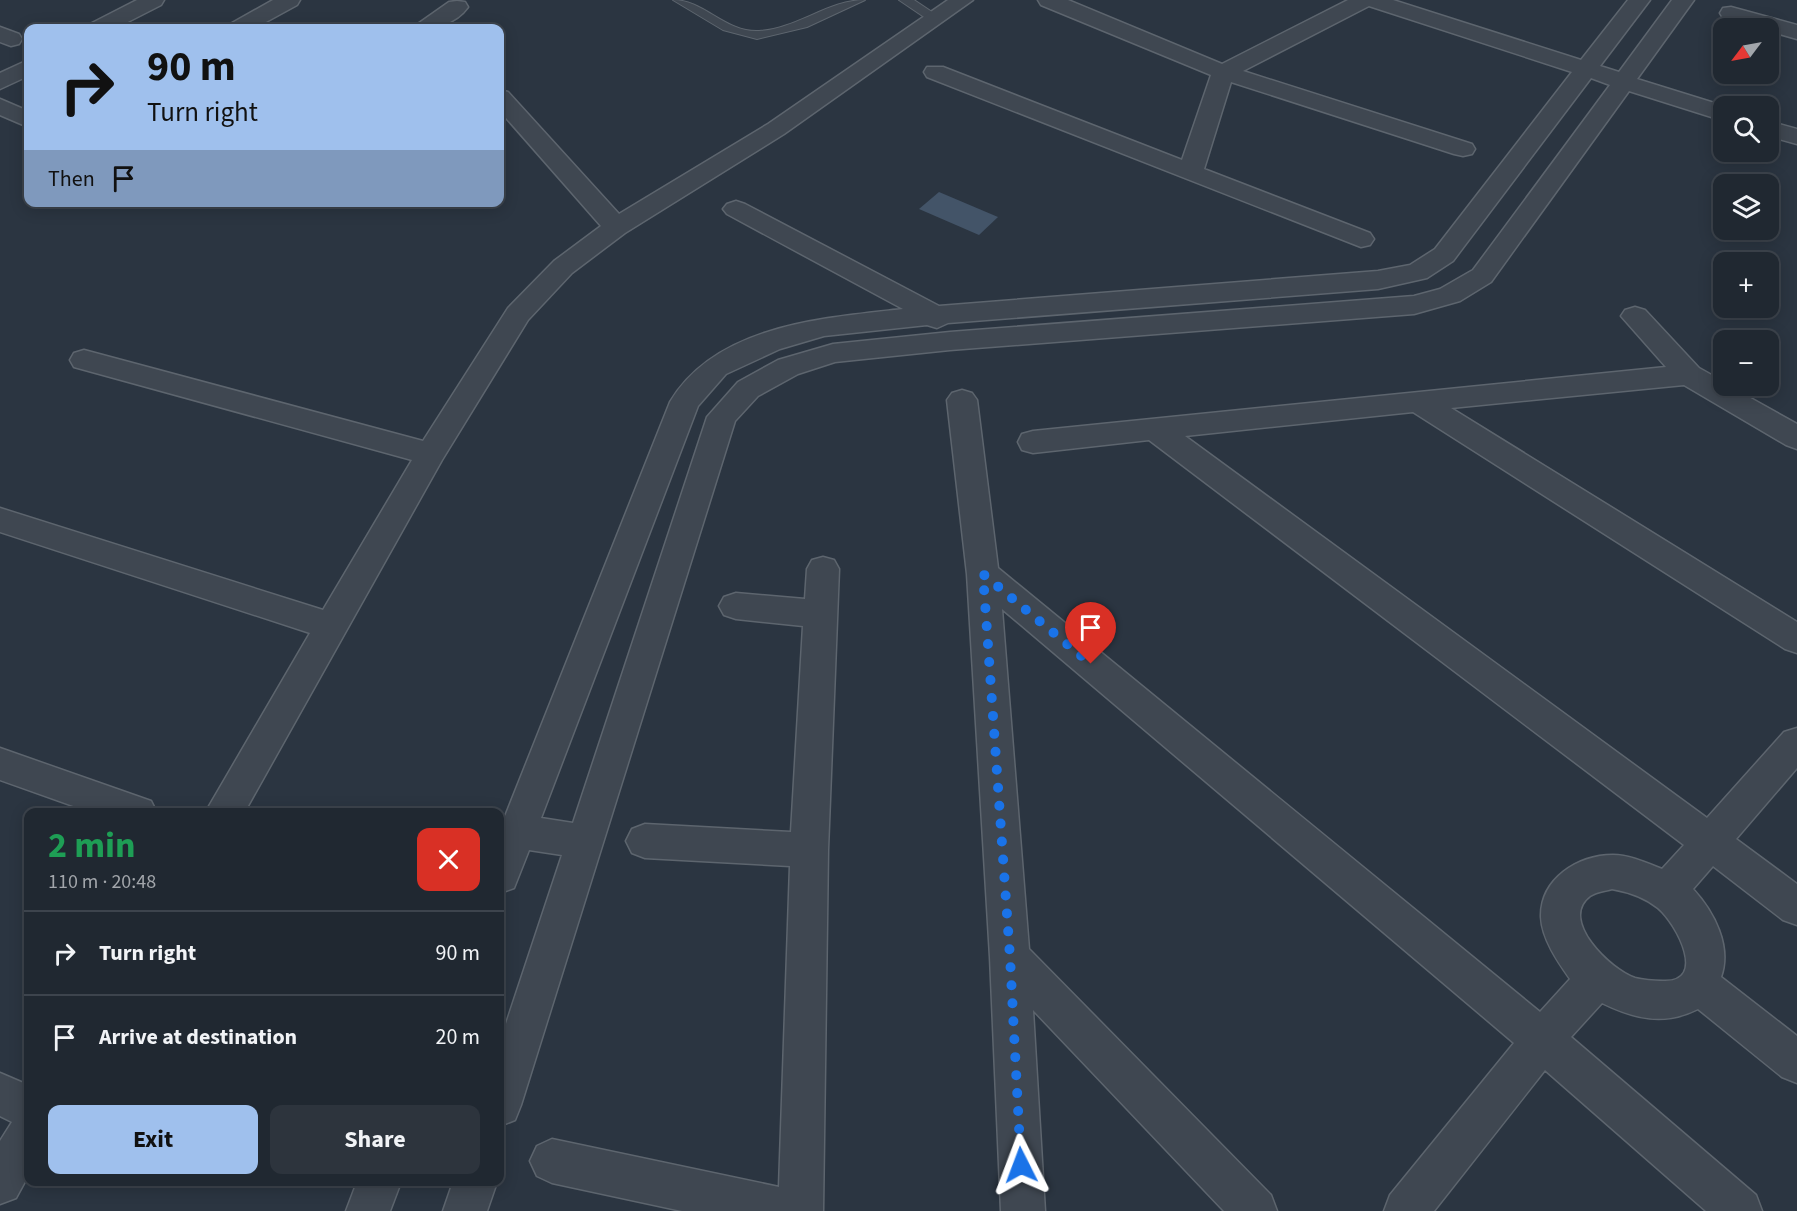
<!DOCTYPE html>
<meta charset="utf-8">
<style>
:root{--surface:#202831;--page:#2d343d;--text:#f1f3f6;--muted:#a2a6ab;--line:#3d444d;--accent:#9fc0ed}
body{margin:0;font-family:"Source Sans 3",sans-serif;background:var(--page);color:var(--text);height:100vh;display:flex;flex-direction:column;font-size:22px;white-space:nowrap}
*{box-sizing:border-box;margin:0}
p{font-size:20px;color:var(--muted)}
.icon{flex:none;width:33px;height:33px;fill:none;stroke:currentColor;stroke-width:2;stroke-linecap:round;stroke-linejoin:round}
.map{position:relative;flex:1;overflow:hidden}
.sheet{position:absolute;left:24px;top:808px;width:480px;height:378px;display:flex;flex-direction:column;background:var(--surface);border-radius:12px;box-shadow:0 3px 15px #0003,0 0 0 2px var(--line)}
.sheet>*{flex:none}
.top-card{position:absolute;left:24px;top:24px;width:480px;height:183px;border-radius:12px;box-shadow:0 3px 15px #0003,0 0 0 2px var(--line);background:#9fc0ed;color:#111;overflow:hidden}
.needle{width:39px;rotate:238deg}
.buttons{position:absolute;left:1713px;top:18px;display:grid;gap:12px}
.buttons a{display:grid;place-items:center;width:66px;height:66px;border-radius:12px;background:var(--surface);box-shadow:0 3px 15px #0003,0 0 0 2px var(--line);font-size:30px}
.pin{position:absolute;display:grid;place-items:center;width:51px;height:51px;color:#fff;margin:-62px -26px;border-radius:50% 50% 50% 0;rotate:-45deg;box-shadow:0 0 6px #0007}
.pin .icon{rotate:45deg}
.me{position:absolute;width:66px;margin:-33px;rotate:357deg;stroke-linejoin:round;filter:drop-shadow(0 0 4px #0008)}
.turn{display:flex;align-items:center;gap:21px;height:126px;padding:0 24px;font-size:27px}
.turn .icon{width:78px;height:78px;stroke-width:2.5}
.turn b{display:block;font-size:42px;line-height:51px}
.then{display:flex;align-items:center;height:57px;padding:0 24px;background:#0003;gap:12px;font-size:22px}
.round{display:grid;place-items:center;flex:none;width:63px;height:63px;border-radius:12px;background:var(--page)}
.summary{display:flex;align-items:center;justify-content:space-between;height:102px;padding:0 24px}
h1{font-size:36px;font-weight:700;line-height:45px;color:#1e9e55}
.button{display:flex;gap:12px;margin-top:auto;padding:12px 24px}
.button a{flex:1;height:69px;border-radius:12px;background:var(--accent);color:#111;font-size:24px;font-weight:700;line-height:69px;text-align:center}
.button a+a{background:var(--page);color:var(--text)}
ul{padding:0;list-style:none}
li{display:flex;align-items:center;gap:18px;height:84px;padding:0 24px;border-top:2px solid var(--line)}
li div{flex:1}
li b{display:block;font-size:22px}
li em{font-style:normal}
.map>svg:first-child{display:block}
.water{fill:#435468}
.lines{fill:none;stroke-linecap:round;stroke-linejoin:round}
.service-casing{stroke:#5d656e;stroke-width:2}
.minor-casing{stroke:#5d656e;stroke-width:3}
.service{fill:#3f4751;fill-rule:evenodd}
.minor{fill:#3f4751;fill-rule:evenodd}
.route{stroke:#1a73e8;stroke-width:10;stroke-dasharray:0 18}
</style>
<div class="map">
<svg width="1797" height="1211" viewBox="0 0 1797 1211">
<rect width="100%" height="100%" fill="#2b3541"/>
<path class="water" d="M939 192 998 217 979 235 919 209Z"/>
<g class="lines">
<defs>
<g id="service">
<path d="M673 0C704 0 726 33 759 31 797 29 828 0 865 0L807 27 757 39 723 30Z"/>
<path d="M899 0H914L941 18 940 21H930Z"/>
</g>
<g id="minor">
<path d="M137 0H164L161 5 116 28H89L92 23Z"/>
<path d="M273 0H300L297 5 255 28H229L232 23Z"/>
<path d="M948 0H973L784 134 625 233 572 273 528 320 442 460 244 813H205L310 633 0 532V508L323 610 412 460 74 367 70 360 74 353 84 350 423 441 508 308 554 261 601 226 500 111V90L508 92 619 214 768 124Z"/>
<path d="M1038 0H1068L1222 64 1348 0H1393L1581 60 1628 0H1650L1600 66 1619 72 1672 0H1694L1637 79 1724 106V121L1629 91 1491 282 1460 301 1414 314 950 350 835 362 798 374 758 396 735 421 521 1105 515 1120 500 1126V1042L562 855 529 850 514 888 500 893V829L670 402C716 325 823 318 903 309L727 214 723 209 727 204 736 201 745 204 939 306 1378 271 1410 265 1435 249 1572 72 1369 6 1243 71 1472 144 1475 149 1472 154 1463 156 1454 154 1231 82 1204 169 1370 233 1374 239 1370 245 1361 247 927 77 924 72 927 67H943L1182 160 1211 75 1041 5ZM1591 78 1610 85 1473 270 1440 289 1414 296 950 332 833 344 778 360 738 382 707 417 573 823 541 818 698 406 726 374 780 349 824 336 927 325 937 328 948 323 1378 289 1427 278 1453 261Z"/>
<path d="M457 1 465 2 468 7C455 25 432 30 412 28L449 2Z"/>
<path d="M1731 7 1797 25V39L1723 18 1720 13 1723 8Z"/>
<path d="M0 27 19 34 22 39 19 44 11 46 0 42Z"/>
<path d="M28 60V76L0 89V73Z"/>
<path d="M0 99 28 111V127L0 115Z"/>
<path d="M1768 121 1797 129V144L1768 136Z"/>
<path d="M1635 307 1645 310 1699 368 1724 382V386H1729L1797 424V449L1786 445 1684 385 1451 408 1797 622V653L1785 649 1413 412 1185 436 1707 818 1784 732 1797 728V768L1736 839 1797 884V925L1783 920 1713 866 1693 889C1714 912 1732 946 1721 977L1797 1036V1083L1782 1077 1698 1009C1664 1026 1635 1019 1602 1003L1571 1037 1756 1195 1762 1211H1706L1545 1070 1434 1211H1384L1390 1195 1514 1043 1002 609 1029 949 1271 1195 1277 1211H1224L1033 1010 1045 1211H1001L990 957 967 574 947 400 952 393 962 390 972 393 977 400 998 568 1540 1012 1570 979C1558 962 1542 939 1541 917 1540 879 1578 855 1613 855 1629 855 1647 863 1662 869L1684 845 1149 440 1033 453 1022 450 1018 442 1022 434 1033 431 1666 367 1621 316 1625 310ZM1612 889C1629 892 1644 897 1658 908 1677 924 1708 983 1663 981 1654 981 1643 980 1635 978 1611 970 1558 920 1590 896 1596 892 1605 891 1612 889Z"/>
<path d="M823 557 834 560 839 569 828 850 823 1211H682L552 1183 537 1176 530 1161 537 1146 552 1139 779 1187 790 866 645 858 632 853 626 841 632 829 645 824 791 832 803 626 736 619 724 615 719 606 724 597 736 593 805 599 807 569 812 560Z"/>
<path d="M0 748 151 801 157 813H93L0 780Z"/>
<path d="M0 1073 28 1085V1176L16 1198 0 1204V1141L12 1122 0 1116Z"/>
<path d="M357 1182H401L390 1211H346Z"/>
<path d="M453 1182H497L487 1211H443Z"/>
</g>
</defs>
<use href="#service" class="service-casing"/>
<use href="#minor" class="minor-casing"/>
<use href="#service" class="service"/>
<use href="#minor" class="minor"/>
</g>
<g class="lines">
<path class="route" d="M1021 1165 1010 957 983 574 1091 664"/>
</g>
</svg>
<div class="buttons">
<a><svg class="needle" viewBox="-14 -14 28 28"><path d="M0-13l5 13h-10z" fill="#e53935"/><path d="M0 13l5-13h-10z" fill="#a2a6ab"/></svg></a>
<a><svg class="icon" aria-label="search" viewBox="0 0 24 24"><circle cx="10" cy="10" r="6"/><path d="M15 15l6 6"/></svg></a>
<a><svg class="icon" aria-label="layers" viewBox="0 0 24 24"><path d="M12 4l9 5-9 5-9-5zM3 14l9 5 9-5"/></svg></a>
<a>+</a>
<a>−</a>
</div>
<div class="pin" style="left:1091px;top:664px;background:#d93025"><svg class="icon" aria-label="arrive" viewBox="0 0 24 24"><path d="M6 21V4h12l-3 4 3 4H6"/></svg></div>
<svg class="me" style="left:1021px;top:1165px" viewBox="-20 -20 40 40"><path d="M0-17L14 15 0 8-14 15z" fill="#1a73e8" stroke="#fff" stroke-width="4"/></svg>
<div class="top-card">
<div class="turn"><svg class="icon" aria-label="right" viewBox="0 0 24 24"><path d="M7 20v-9h11M14 6l5 5-5 5"/></svg><div><b>90 m</b>Turn right</div></div>
<div class="then">Then<svg class="icon" aria-label="arrive" viewBox="0 0 24 24"><path d="M6 21V4h12l-3 4 3 4H6"/></svg></div>
</div>
<section class="sheet">
<div class="summary"><div><h1>2 min</h1><p>110 m · 20:48</p></div><a class="round" style="background:#d93025;color:#fff"><svg class="icon" aria-label="close" viewBox="0 0 24 24"><path d="M6 6l12 12M18 6L6 18"/></svg></a></div>
<ul>
<li><svg class="icon" aria-label="right" viewBox="0 0 24 24"><path d="M7 20v-9h11M14 6l5 5-5 5"/></svg><div><b>Turn right</b></div><em>90 m</em></li>
<li><svg class="icon" aria-label="arrive" viewBox="0 0 24 24"><path d="M6 21V4h12l-3 4 3 4H6"/></svg><div><b>Arrive at destination</b></div><em>20 m</em></li>
</ul>
<div class="button"><a>Exit</a><a>Share</a></div>
</section>
</div>
